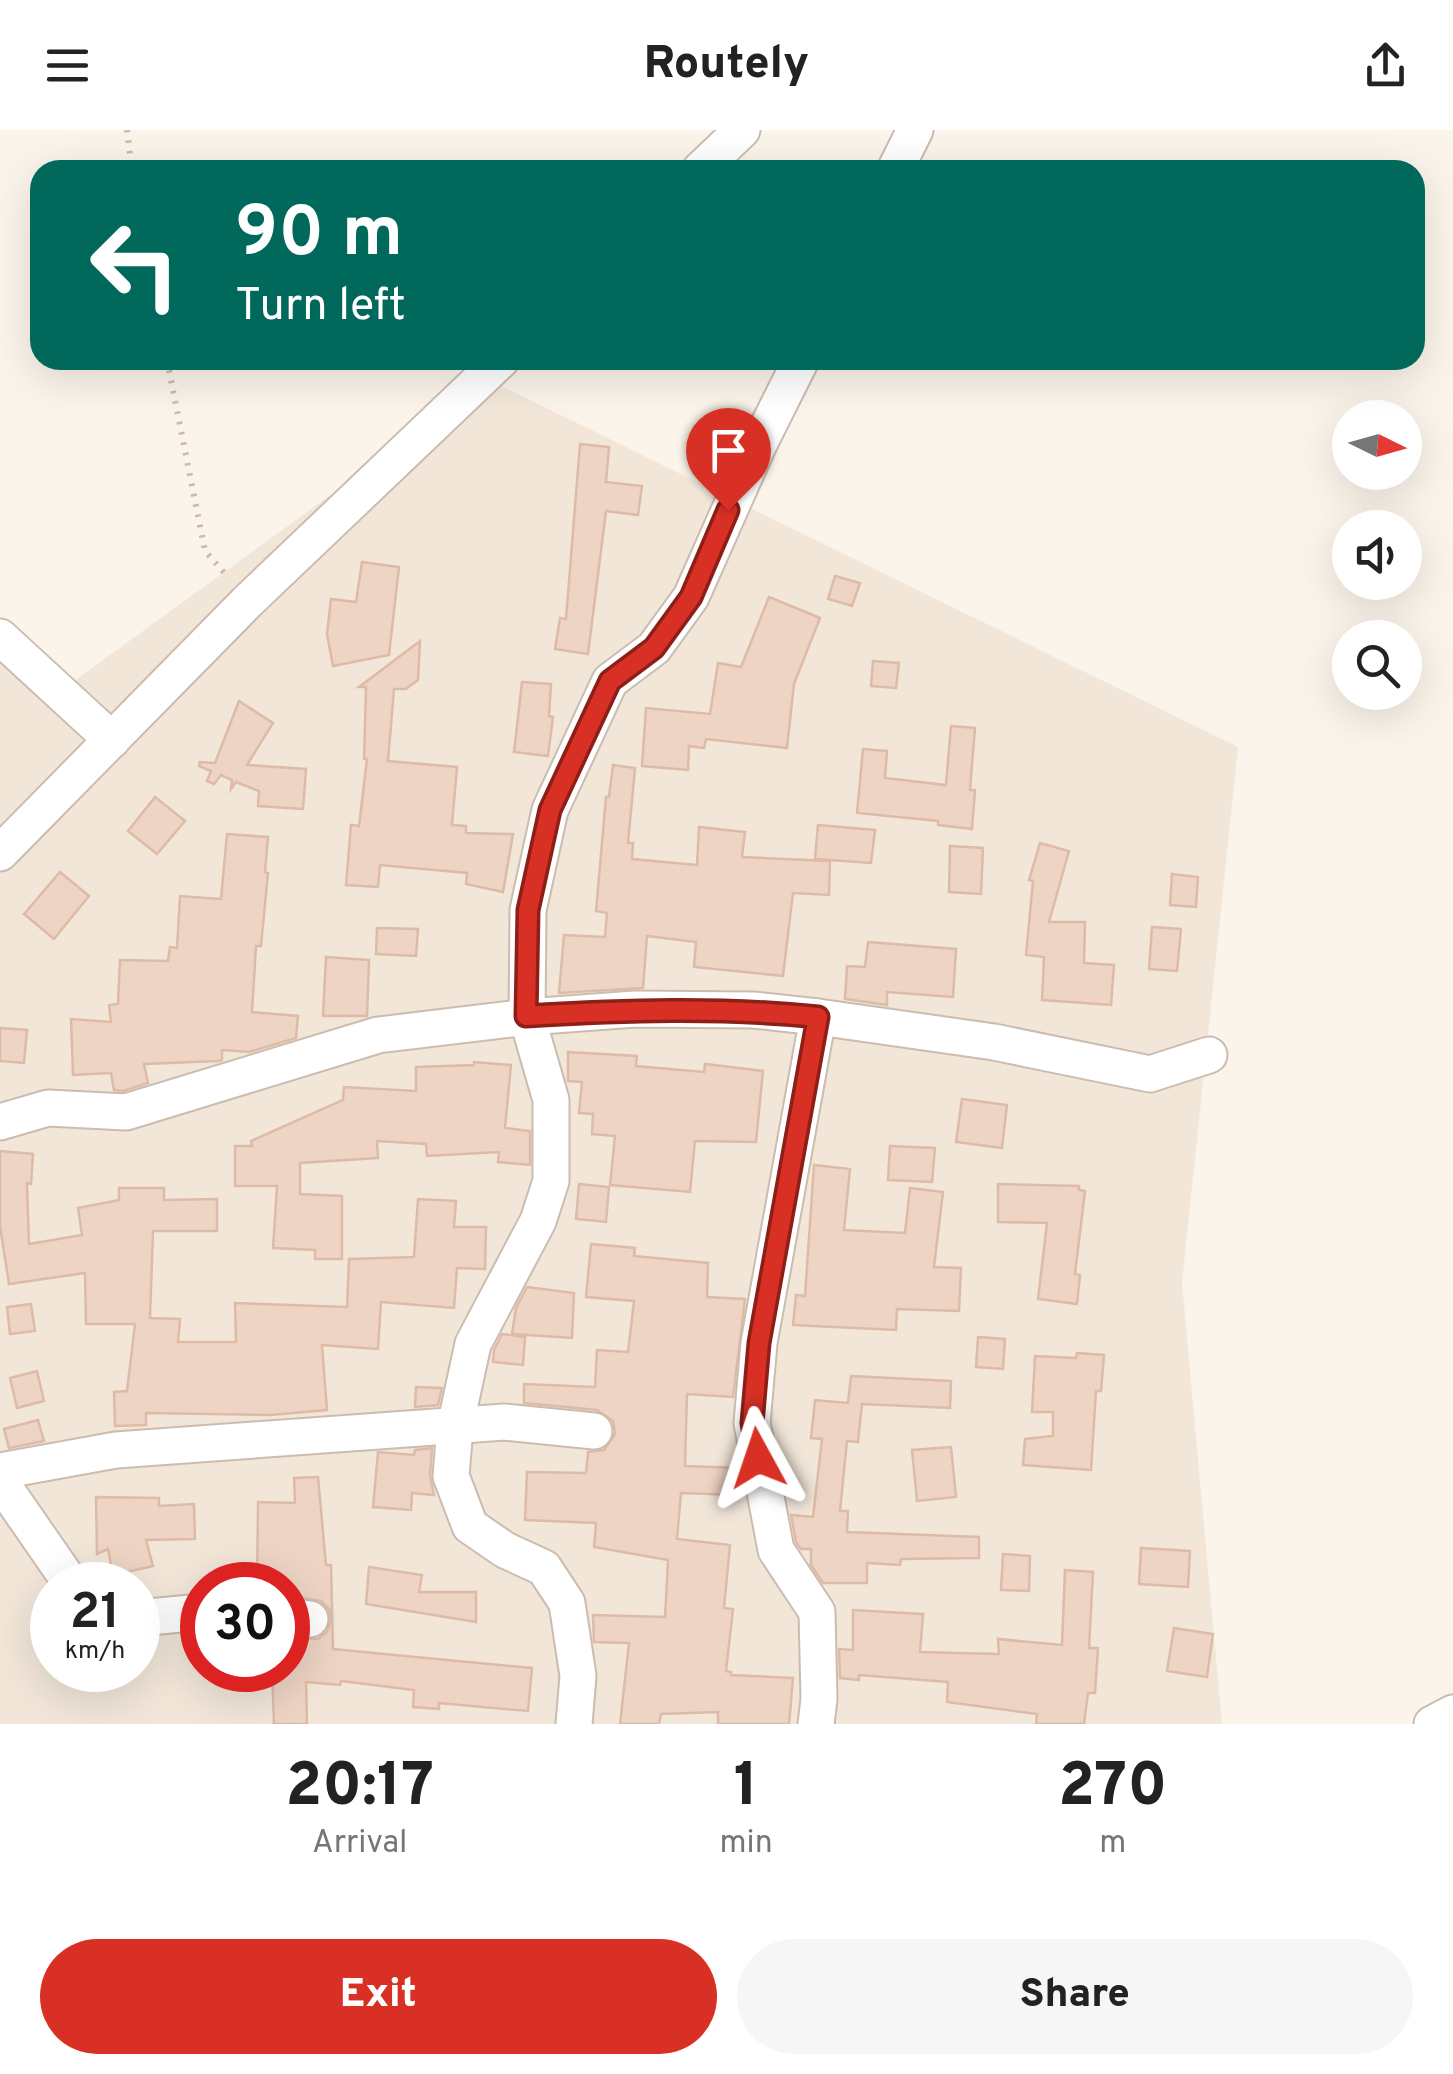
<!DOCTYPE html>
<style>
:root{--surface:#fff;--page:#f6f6f6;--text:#222;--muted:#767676;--accent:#d93025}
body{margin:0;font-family:Overpass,sans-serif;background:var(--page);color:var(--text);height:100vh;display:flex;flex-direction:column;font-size:38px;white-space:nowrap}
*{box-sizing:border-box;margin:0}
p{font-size:32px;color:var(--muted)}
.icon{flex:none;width:55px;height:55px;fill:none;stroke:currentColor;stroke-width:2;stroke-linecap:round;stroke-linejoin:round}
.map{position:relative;height:1594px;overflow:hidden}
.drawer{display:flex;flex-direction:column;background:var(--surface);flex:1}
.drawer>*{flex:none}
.banner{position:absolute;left:30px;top:30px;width:1395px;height:210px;border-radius:30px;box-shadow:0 10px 40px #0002;background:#00695c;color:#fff;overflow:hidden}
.needle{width:65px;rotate:95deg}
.controls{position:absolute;left:1332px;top:270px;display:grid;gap:20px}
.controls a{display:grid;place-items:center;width:90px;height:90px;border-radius:50%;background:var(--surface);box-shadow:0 10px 40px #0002;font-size:50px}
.speed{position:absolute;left:30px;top:1432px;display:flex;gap:20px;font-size:50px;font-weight:700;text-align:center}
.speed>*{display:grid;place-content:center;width:130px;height:130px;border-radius:50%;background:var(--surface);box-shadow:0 10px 40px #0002;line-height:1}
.speed small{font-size:25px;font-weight:400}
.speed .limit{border:15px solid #d22;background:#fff;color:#111}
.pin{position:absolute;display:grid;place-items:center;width:85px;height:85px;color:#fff;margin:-102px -42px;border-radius:50% 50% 50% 0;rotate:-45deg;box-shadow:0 0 10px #0007}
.pin .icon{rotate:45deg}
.me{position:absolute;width:110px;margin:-55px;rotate:355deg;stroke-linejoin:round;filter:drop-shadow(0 0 8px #0008)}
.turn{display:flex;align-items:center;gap:35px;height:210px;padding:0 40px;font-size:45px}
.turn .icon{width:130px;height:130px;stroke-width:2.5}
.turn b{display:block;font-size:70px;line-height:85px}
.eta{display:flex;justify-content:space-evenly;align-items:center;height:170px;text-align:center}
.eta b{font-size:60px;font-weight:800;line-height:70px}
.primary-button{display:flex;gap:20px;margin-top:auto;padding:20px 40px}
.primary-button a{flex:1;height:115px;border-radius:60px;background:var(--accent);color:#fff;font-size:40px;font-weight:800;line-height:115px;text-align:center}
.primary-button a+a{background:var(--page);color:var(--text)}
header{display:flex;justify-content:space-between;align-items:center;height:130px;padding:0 40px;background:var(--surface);font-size:45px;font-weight:800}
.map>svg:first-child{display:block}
.residential{fill:#f2e6d9;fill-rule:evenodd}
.building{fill:#edd4c4;stroke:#debba6;stroke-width:2.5}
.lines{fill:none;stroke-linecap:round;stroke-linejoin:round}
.minor-casing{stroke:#ccbcb0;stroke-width:39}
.path{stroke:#d2b7a7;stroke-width:6;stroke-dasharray:2.5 8;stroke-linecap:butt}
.minor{stroke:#fff;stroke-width:35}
.route-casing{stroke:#8d1f18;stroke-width:25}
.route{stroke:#d93025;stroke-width:18}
</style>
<header><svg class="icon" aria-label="menu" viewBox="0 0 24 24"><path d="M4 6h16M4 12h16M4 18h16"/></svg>Routely<svg class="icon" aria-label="share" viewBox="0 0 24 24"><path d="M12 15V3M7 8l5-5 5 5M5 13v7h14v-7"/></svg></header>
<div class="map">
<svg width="1453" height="1594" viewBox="0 0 1453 1594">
<rect width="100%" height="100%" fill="#fbf4ea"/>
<path class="residential" d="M489 250 1238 617 1182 1153 1222 1594H0V518L70 554ZM52 1455H138V1540H52ZM202 1455H288V1540H202Z"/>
<g class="building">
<path d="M580 314 609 317 606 352 642 356 638 385 606 381 588 524 555 519 560 488 566 489Z"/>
<path d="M362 432 399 437 389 525 333 536 327 504 331 469 356 472Z"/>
<path d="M835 446 860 453 852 476 828 469Z"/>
<path d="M769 467 820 488 794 554 787 618 706 609 704 618 689 616 688 640 642 636 646 578 710 584 718 533 741 537Z"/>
<path d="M420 511 418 550 406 559H394L388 631 457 637 452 695 466 696V703L513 704 503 762 466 754 467 743 380 735 378 757 346 755 351 695 359 696 367 629H364L366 557H359Z"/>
<path d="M873 531 899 533 896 558 871 556Z"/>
<path d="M522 552 551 554 549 586 553 587 548 626 514 622Z"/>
<path d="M239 571 273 593 247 635 306 639 303 679 258 676 259 661 236 652 231 659 232 650 221 645 214 654 207 651 211 641 199 636 200 632 215 633Z"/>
<path d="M951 596 975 598 970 660H975L972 699 938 695V691L857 683 863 619 887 621 885 648 946 655Z"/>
<path d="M613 635 635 638 628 713H633L632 729 697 735 699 697 745 702 742 727 830 731 829 765 793 763 783 846 694 837 696 812 647 806 643 858 559 863 564 805 605 807 607 783 596 781 606 667H609Z"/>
<path d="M155 667 185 691 157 724 128 701Z"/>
<path d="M818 695 875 700 871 733 815 729Z"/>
<path d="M227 704 268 707 265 742 268 743 261 816H256L252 882 298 886 296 908 249 922 222 920V930L219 931 144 934 148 953 123 961 114 960 111 943 73 945 71 889 111 892 109 875 118 874 120 830 168 831 170 817 177 818 180 766 221 769Z"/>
<path d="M1040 713 1069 721 1049 792H1085L1084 833 1114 835 1111 875 1042 870 1044 827 1026 825 1033 751 1029 750Z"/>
<path d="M950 716 983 718 981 764 949 762Z"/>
<path d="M60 742 89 766 54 809 24 784Z"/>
<path d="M1172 744 1198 747 1196 777 1170 775Z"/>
<path d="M1152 797 1181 799 1177 841 1149 839Z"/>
<path d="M377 798 418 799 416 826 376 824Z"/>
<path d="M868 812 956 819 953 867 887 862V875L845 869 847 836 865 837Z"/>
<path d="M326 827 369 830 367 886H323Z"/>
<path d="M0 898 27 900 24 933 0 931Z"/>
<path d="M568 922 637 926 636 936 704 942 705 934 763 941 756 1012 695 1011 690 1062 610 1055 615 1006 592 1004 593 984 579 983 582 952 568 951Z"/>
<path d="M474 932 511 935 505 998 530 1001V1035L498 1032 499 1022 427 1026 426 1014 377 1011 378 1028 300 1033V1064L342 1066V1129H315V1120L273 1118 277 1056H235V1016H252L251 1011 343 970 344 957 416 961V937L474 935Z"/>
<path d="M962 969 1007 975 1002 1018 956 1012Z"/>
<path d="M890 1016 935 1018 932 1052 888 1050Z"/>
<path d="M0 1021 33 1024 31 1054 27 1053 29 1114 82 1105 78 1078 119 1070V1058H164V1070L217 1069V1101H153L150 1188 180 1189 178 1212H236L235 1173 347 1177 349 1129 414 1127 418 1069 456 1071 454 1097H486L485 1139 457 1138 454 1178 381 1172 378 1219 322 1215 327 1280 270 1285 146 1283V1295L115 1296 114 1262 127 1261 135 1194H86L85 1143 9 1154 0 1096Z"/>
<path d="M814 1035 850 1039 844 1100 905 1103 910 1058 943 1062 934 1137 961 1138 959 1181 897 1179 896 1200 793 1195 796 1165 805 1166Z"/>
<path d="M579 1054 609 1057 606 1092 576 1089Z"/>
<path d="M998 1054 1079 1056V1060L1085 1061 1075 1144 1080 1145 1077 1174 1038 1169 1047 1093 998 1092Z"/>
<path d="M591 1114 635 1118 634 1126 708 1133 707 1167 745 1169 733 1267 687 1264 685 1336 737 1338V1365L681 1363 677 1409 730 1415 724 1478 733 1479 726 1541 731 1542V1545L793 1548 789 1594H718V1582L661 1584 659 1594H620L629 1513 594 1512 593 1485 665 1487 668 1430 594 1417 596 1393 525 1390 527 1342 586 1343 588 1322 604 1320 615 1304 613 1291 597 1280 524 1273V1254L595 1257 597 1220 628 1222 634 1171 586 1167Z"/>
<path d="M527 1157 574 1163 572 1208 512 1204 516 1178Z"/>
<path d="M31 1174 35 1201 10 1204 7 1177Z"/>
<path d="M502 1204 525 1207 523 1235 493 1232 494 1220Z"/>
<path d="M978 1207 1005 1209 1003 1239 976 1237Z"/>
<path d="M1077 1223 1104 1225 1101 1261H1096L1091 1340 1023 1335 1025 1309 1053 1306V1282H1032L1035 1226 1076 1228Z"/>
<path d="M37 1241 44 1271 17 1278 10 1248Z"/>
<path d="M851 1246 951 1251 950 1278 862 1274 858 1312 847 1311 840 1381H848L847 1402 979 1407V1428L901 1429 900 1435 867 1433V1453H823L811 1435V1419H801L796 1412 791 1385 813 1387 822 1309 811 1308 815 1270 848 1273Z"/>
<path d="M416 1257 442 1258 438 1275 415 1277Z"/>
<path d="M38 1290 44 1311 9 1318 4 1299Z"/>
<path d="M951 1317 956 1367 917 1371 912 1320Z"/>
<path d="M432 1318 430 1345 434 1365 412 1363 411 1380 373 1377 378 1322 414 1325 415 1320Z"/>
<path d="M318 1347 326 1435H331L333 1519 532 1538 528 1581 439 1573V1579L413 1577 414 1560 341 1551 340 1555 306 1552 307 1594H274L272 1540H288V1508L318 1509 327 1502 331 1490 329 1479 321 1471 288 1466V1455H257L258 1372 295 1373 294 1348Z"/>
<path d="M96 1367 159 1368V1376L194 1374 195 1409 146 1410 153 1436 113 1445 108 1419 97 1424Z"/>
<path d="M1141 1418 1190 1421 1188 1457 1139 1454Z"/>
<path d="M1003 1424 1030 1426 1029 1461 1001 1460Z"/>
<path d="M369 1437 422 1445 419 1462H476V1492L366 1474Z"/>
<path d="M1065 1440 1093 1442 1089 1518H1098L1095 1563H1088L1084 1594H1036L1037 1584 947 1572 948 1552 859 1545V1550L840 1548 839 1519 853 1520V1480L923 1484 920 1522 999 1524 998 1509 1062 1515Z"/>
<path d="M1174 1498 1213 1504 1207 1547 1167 1541Z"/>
</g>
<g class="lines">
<defs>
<g id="minor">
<path d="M700 40 742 0"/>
<path d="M895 40 915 0"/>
<path d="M0 507 112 610"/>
<path d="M0 723 248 471 501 230"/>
<path d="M0 992 48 978 126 982 378 905 527 887 635 879 753 880 818 887 994 912 1150 944 1209 925"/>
<path d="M0 1341 116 1320 504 1292 594 1301"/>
<path d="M0 1351 72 1455"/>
<path d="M288 1487 310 1489"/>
<path d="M138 1488 202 1482"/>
<path d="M574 1594 578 1546 567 1473 544 1438 505 1420 470 1396 451 1346 455 1297 473 1214 538 1091 551 1051V970L527 887 528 780 550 680 610 551 654 518 691 467 758 316 801 230"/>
<path d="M816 1594 819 1569 817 1482 776 1420 752 1293 759 1213 818 887"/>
<path d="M1432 1594 1453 1583"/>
</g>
</defs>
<use href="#minor" class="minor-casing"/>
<g class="path">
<path d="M127 0 132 40"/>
<path d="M167 230 205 421 228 447"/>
</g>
<use href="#minor" class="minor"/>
</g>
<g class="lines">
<defs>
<path id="route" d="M728 380 691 467 654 518 610 551 550 680 528 780 526 886C625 880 720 877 818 887L759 1213 752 1293 758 1328"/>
</defs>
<use href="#route" class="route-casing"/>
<use href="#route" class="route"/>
</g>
</svg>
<div class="controls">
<a><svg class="needle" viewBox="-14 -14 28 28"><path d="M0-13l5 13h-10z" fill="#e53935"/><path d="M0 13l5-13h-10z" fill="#767676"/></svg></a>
<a><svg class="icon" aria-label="sound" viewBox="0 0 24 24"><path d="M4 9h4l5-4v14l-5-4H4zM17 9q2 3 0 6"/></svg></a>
<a><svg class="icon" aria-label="search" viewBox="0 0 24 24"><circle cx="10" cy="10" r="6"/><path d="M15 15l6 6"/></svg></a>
</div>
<div class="speed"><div>21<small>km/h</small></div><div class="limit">30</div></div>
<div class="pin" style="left:728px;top:380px;background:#d93025"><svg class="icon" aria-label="arrive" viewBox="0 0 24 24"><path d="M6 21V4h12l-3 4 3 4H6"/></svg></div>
<svg class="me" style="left:758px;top:1328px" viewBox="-20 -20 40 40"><path d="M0-17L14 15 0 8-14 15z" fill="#d93025" stroke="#fff" stroke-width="4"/></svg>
<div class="banner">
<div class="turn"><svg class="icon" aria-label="left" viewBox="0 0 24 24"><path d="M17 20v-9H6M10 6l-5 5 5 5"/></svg><div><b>90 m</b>Turn left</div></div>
</div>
</div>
<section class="drawer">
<div class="eta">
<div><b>20:17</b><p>Arrival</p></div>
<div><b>1</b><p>min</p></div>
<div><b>270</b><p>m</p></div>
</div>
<div class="primary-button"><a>Exit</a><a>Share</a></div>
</section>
